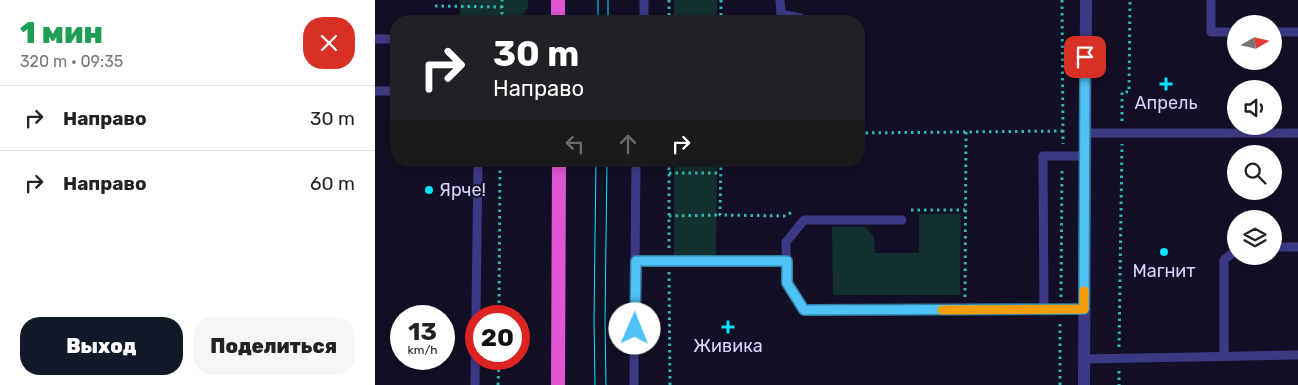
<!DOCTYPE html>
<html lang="ru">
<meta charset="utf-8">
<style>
:root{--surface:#fff;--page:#f6f6f6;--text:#222;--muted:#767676;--line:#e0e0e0;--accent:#111827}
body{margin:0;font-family:Rubik,sans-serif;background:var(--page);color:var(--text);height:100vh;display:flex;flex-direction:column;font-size:19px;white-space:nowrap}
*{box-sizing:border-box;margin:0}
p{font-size:16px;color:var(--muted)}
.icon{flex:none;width:28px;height:28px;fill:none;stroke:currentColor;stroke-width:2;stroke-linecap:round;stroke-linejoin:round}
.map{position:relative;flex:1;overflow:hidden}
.drawer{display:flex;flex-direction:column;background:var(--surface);width:375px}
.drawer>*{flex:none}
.hud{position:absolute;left:15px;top:15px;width:475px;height:152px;border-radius:20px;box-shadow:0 2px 8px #0003;background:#202124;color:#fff;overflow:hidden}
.needle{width:32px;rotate:81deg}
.fabs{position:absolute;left:852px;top:15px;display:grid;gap:10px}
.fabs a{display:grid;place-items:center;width:55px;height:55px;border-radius:50%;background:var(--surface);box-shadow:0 2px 8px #0003;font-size:25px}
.speed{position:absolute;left:15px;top:305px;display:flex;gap:10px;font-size:25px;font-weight:700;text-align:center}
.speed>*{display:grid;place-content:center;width:65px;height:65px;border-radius:50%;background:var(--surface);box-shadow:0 2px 8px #0003;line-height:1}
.speed small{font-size:12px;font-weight:400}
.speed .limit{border:8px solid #d22;background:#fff;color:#111}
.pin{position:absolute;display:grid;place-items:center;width:42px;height:42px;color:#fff;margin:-21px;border-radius:10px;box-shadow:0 2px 8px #0006}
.me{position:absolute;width:55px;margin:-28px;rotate:1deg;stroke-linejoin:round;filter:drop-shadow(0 0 4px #0008)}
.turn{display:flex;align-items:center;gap:18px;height:105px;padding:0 20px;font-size:22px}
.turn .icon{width:65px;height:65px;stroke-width:2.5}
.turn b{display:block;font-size:35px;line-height:42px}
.lanes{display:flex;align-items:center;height:48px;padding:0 20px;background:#0003;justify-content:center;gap:25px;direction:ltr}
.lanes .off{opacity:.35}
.round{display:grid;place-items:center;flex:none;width:52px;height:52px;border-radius:20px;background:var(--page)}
.summary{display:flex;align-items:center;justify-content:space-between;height:85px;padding:0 20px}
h1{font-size:30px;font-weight:800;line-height:38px;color:#1e9e55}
.action{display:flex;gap:10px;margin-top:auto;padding:10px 20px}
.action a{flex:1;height:58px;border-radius:20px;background:var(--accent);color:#fff;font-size:20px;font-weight:800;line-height:58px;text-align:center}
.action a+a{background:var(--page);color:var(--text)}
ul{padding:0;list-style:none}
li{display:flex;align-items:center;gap:15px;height:65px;padding:0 20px;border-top:1px solid var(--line)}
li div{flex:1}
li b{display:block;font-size:19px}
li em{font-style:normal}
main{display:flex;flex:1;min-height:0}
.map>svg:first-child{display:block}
.green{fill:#12302f}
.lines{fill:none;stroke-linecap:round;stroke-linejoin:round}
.path{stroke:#2fb8b0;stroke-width:3;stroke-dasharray:2.5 4;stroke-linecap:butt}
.service{stroke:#3d3a85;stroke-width:9}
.minor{stroke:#3d3a85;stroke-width:12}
.trunk{stroke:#e055d1;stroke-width:14}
.tram{stroke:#00e5ff;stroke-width:1}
.route-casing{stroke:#337fa1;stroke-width:12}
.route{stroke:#4fc3f7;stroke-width:9}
.slow{stroke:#f59e0b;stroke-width:9}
.poi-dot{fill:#00e5ff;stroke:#130f26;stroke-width:2}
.labels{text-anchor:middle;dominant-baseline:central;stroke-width:4;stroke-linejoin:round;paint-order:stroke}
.poi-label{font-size:18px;fill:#d9d4ff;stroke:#130f26}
</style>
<main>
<section class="drawer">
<div class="summary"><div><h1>1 мин</h1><p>320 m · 09:35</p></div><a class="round" style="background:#d93025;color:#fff"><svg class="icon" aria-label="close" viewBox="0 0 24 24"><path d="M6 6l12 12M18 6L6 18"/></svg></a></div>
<ul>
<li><svg class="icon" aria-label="right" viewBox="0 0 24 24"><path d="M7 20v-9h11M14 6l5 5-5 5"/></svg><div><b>Направо</b></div><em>30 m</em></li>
<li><svg class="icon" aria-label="right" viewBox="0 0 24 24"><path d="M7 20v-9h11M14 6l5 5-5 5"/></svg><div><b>Направо</b></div><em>60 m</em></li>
</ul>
<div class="action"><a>Выход</a><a>Поделиться</a></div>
</section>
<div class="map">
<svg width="923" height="385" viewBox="0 0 923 385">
<rect width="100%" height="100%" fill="#130f26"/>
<g class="green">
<path d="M85 0H153V8L143 21H85Z"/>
<rect x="299" y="0" width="43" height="21"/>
<path d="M299 161H342L341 256 299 255Z"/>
<path d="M544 214H586L585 295H458L457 227H490L499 236 500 253H544Z"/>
</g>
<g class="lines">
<g class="path">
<path d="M294 0V21"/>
<path d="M346 0V21"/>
<path d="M687 0 688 144"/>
<path d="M60 6 127 7"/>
<path d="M127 21V0"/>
<path d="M747 121V92H754L755 0"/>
<path d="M484 133 688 131"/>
<path d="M346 161 345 215 411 216 418 211"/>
<path d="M294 173H346"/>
<path d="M536 210H590"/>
<path d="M294 216 345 215"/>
<path d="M294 248V161"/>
<path d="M294 272 295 385"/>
<path d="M590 297 591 132"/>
<path d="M686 297 687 168"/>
<path d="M124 316 125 161"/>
<path d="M744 347 747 144"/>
<path d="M744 371V385"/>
<path d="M123 385 124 359"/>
<path d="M685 385V321"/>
</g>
<g class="service">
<path d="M269 0V21"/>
<path d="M405 0 406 14 425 18V21"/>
<path d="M836 0V32H861"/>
<path d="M899 32H923"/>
<path d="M0 39H21"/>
<path d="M0 91H21"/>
<path d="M710 133H923"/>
<path d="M527 220H429L411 242 412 283 429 310 709 309"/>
<path d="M899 247H923"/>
<path d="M261 261H412"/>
<path d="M669 310 668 156H710"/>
<path d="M849 356V260L861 250"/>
<path d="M709 359 923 355"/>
<path d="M100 385 103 161"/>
<path d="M259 385 261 161"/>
</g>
<path class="minor" d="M709 385 711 0"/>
<g class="trunk">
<path d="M183 0V21"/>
<path d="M183 385 184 161"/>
</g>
<g class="tram">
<path d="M223 21V0"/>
<path d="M233 21V0"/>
<path d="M220 385 219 320 221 161"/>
<path d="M231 385 230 320 232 161"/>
</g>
</g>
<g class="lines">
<defs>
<path id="route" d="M260 329 261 261H412V283L429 310 709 309 710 57"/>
</defs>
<use href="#route" class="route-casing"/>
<use href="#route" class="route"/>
<path class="slow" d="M567 310 709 309V291"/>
</g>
<g class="poi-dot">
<path d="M788.5 76.5h5v5h5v5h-5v5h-5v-5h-5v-5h5z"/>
<circle cx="54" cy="190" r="5"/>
<circle cx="789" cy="252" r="5"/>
<path d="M350.5 319.5h5v5h5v5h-5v5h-5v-5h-5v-5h5z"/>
</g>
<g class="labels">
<g class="poi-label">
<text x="791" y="103">Апрель</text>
<text x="64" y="190" text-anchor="start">Ярче!</text>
<text x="789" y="271">Магнит</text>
<text x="353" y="346">Живика</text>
</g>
</g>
</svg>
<div class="fabs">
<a><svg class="needle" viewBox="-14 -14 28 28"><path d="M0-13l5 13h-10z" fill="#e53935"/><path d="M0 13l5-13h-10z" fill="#767676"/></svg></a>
<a><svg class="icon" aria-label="sound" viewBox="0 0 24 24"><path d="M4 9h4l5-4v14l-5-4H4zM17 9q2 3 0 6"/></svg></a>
<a><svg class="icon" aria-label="search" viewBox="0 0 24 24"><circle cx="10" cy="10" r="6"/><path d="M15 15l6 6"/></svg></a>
<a><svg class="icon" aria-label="layers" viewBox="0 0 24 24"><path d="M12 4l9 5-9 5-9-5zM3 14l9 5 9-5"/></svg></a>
</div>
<div class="speed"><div>13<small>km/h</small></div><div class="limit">20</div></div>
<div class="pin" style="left:710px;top:57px;background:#d93025"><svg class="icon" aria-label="arrive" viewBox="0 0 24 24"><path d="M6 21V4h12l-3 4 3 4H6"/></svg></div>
<svg class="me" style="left:260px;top:329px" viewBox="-20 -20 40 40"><circle r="19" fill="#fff"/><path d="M0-13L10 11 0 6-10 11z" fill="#4fc3f7"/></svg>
<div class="hud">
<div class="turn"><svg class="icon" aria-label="right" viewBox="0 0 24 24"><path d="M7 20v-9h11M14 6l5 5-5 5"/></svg><div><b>30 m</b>Направо</div></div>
<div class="lanes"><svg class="icon off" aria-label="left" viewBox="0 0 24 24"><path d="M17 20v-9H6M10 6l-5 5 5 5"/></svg><svg class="icon off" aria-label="ahead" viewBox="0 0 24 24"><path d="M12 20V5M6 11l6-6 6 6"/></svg><svg class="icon" aria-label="right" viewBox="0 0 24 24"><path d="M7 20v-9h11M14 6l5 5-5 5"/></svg></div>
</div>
</div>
</main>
